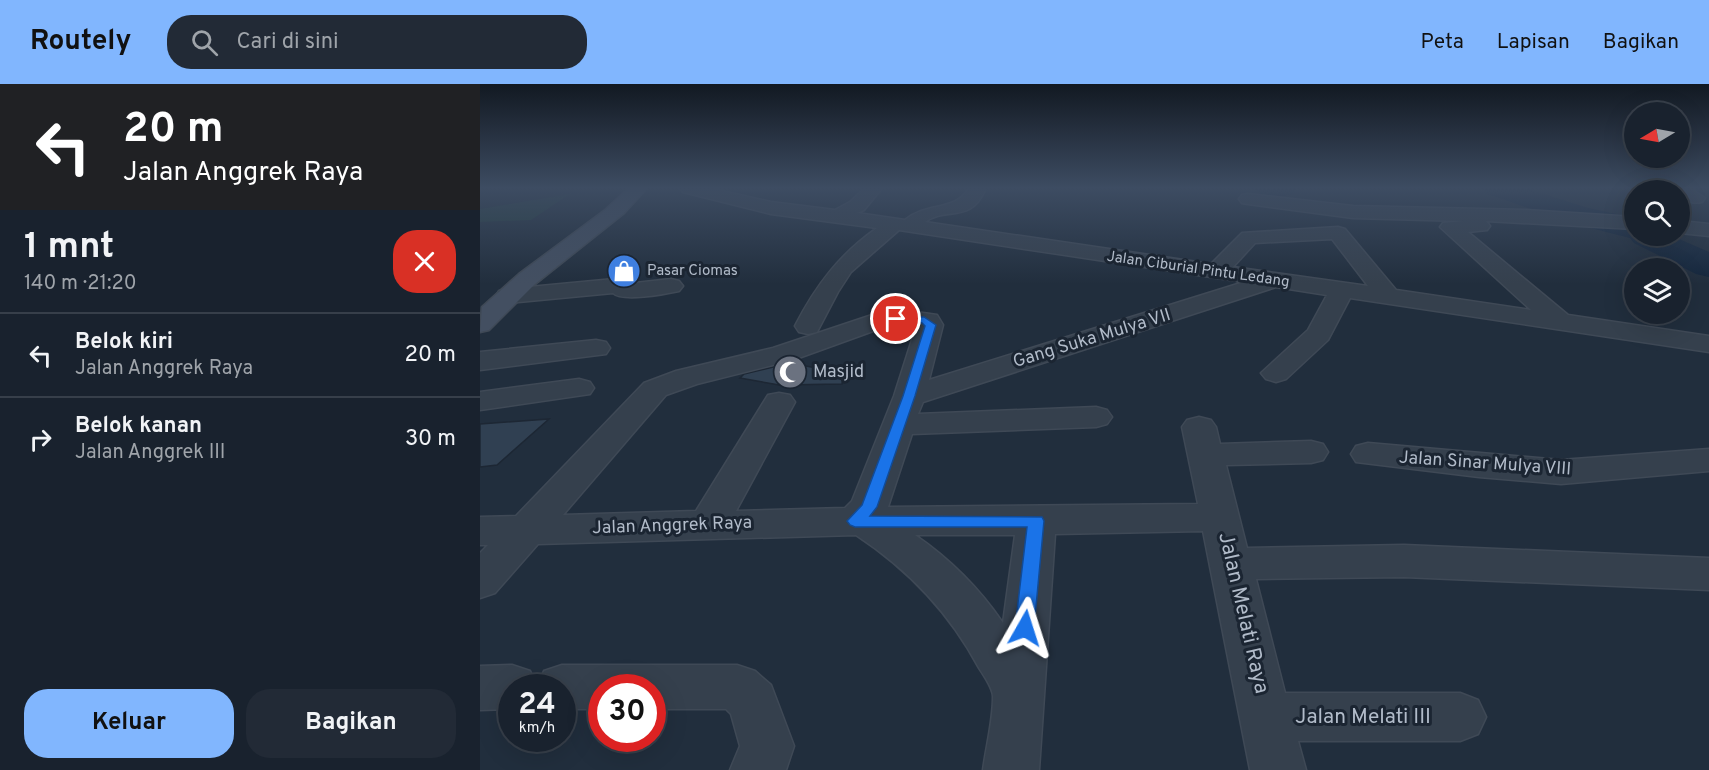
<!DOCTYPE html>
<html lang="id">
<meta charset="utf-8">
<style>
:root{--surface:#19222e;--page:#222a36;--text:#f1f3f6;--muted:#9fa4aa;--line:#373f4a;--accent:#81b6fe}
body{margin:0;font-family:Overpass,sans-serif;background:var(--page);color:var(--text);height:100vh;display:flex;flex-direction:column;font-size:22px;white-space:nowrap}
*{box-sizing:border-box;margin:0}
p{font-size:20px;color:var(--muted)}
.icon{flex:none;width:33px;height:33px;fill:none;stroke:currentColor;stroke-width:2;stroke-linecap:round;stroke-linejoin:round}
.map{position:relative;flex:1;overflow:hidden}
.drawer{display:flex;flex-direction:column;background:var(--surface);width:480px}
.drawer>*{flex:none}
.guide{background:#202124;color:#fff;overflow:hidden}
.needle{width:39px;rotate:260deg}
.fabs{position:absolute;left:1144px;top:18px;display:grid;gap:12px}
.fabs a{display:grid;place-items:center;width:66px;height:66px;border-radius:50%;background:var(--surface);box-shadow:0 6px 24px #0002,0 0 0 2px var(--line);font-size:30px}
.speed{position:absolute;left:18px;top:590px;display:flex;gap:12px;font-size:30px;font-weight:700;text-align:center}
.speed>*{display:grid;place-content:center;width:78px;height:78px;border-radius:50%;background:var(--surface);box-shadow:0 6px 24px #0002,0 0 0 2px var(--line);line-height:1}
.speed small{font-size:15px;font-weight:400}
.speed .limit{border:9px solid #d22;background:#fff;color:#111}
.pin{position:absolute;display:grid;place-items:center;width:51px;height:51px;color:#fff;margin:-26px;border:3px solid #fff;border-radius:50%;box-shadow:0 2px 6px #0007}
.me{position:absolute;width:66px;margin:-33px;rotate:6deg;stroke-linejoin:round;filter:drop-shadow(0 0 4px #0008)}
.turn{display:flex;align-items:center;gap:21px;height:126px;padding:0 24px;font-size:27px}
.turn .icon{width:78px;height:78px;stroke-width:2.5}
.turn b{display:block;font-size:42px;line-height:51px}
.round{display:grid;place-items:center;flex:none;width:63px;height:63px;border-radius:24px;background:var(--page)}
.summary{display:flex;align-items:center;justify-content:space-between;height:102px;padding:0 24px}
h1{font-size:36px;font-weight:700;line-height:45px}
.cta{display:flex;gap:12px;margin-top:auto;padding:12px 24px}
.cta a{flex:1;height:69px;border-radius:24px;background:var(--accent);color:#111;font-size:24px;font-weight:700;line-height:69px;text-align:center}
.cta a+a{background:var(--page);color:var(--text)}
ul{padding:0;list-style:none}
li{display:flex;align-items:center;gap:18px;height:84px;padding:0 24px;border-top:2px solid var(--line)}
li div{flex:1}
li b{display:block;font-size:22px}
li em{font-style:normal}
header{display:flex;align-items:center;gap:36px;box-sizing:border-box;height:84px;padding:0 30px;background:var(--accent);color:#111}
header strong{font-size:28px}
nav{display:flex;gap:33px;margin-inline-start:auto;font-size:21px}
.search{width:420px;height:54px;background:var(--page);display:flex;align-items:center;gap:15px;box-sizing:border-box;padding:0 21px;border-radius:24px;color:var(--muted);font-size:22px}
main{display:flex;flex:1;min-height:0}
.map>svg:first-child{display:block}
.green{fill:#233c3e}
.lines{fill:none;stroke-linecap:round;stroke-linejoin:round}
.river{fill:#14263c;fill-rule:evenodd}
.building{fill:#304052;stroke:#1d2734;stroke-width:1.5}
.minor-casing{stroke:#3f4956;stroke-width:3}
.secondary-casing{stroke:#3f4956;stroke-width:3}
.minor{fill:#35404d;fill-rule:evenodd}
.secondary{fill:#434f61;fill-rule:evenodd}
.route{fill:#1a73e8;stroke:#114b97;stroke-width:1.5}
.labels{text-anchor:middle;dominant-baseline:central;stroke-width:6;stroke-linejoin:round;paint-order:stroke}
.far-street-label{font-size:15px;fill:#b1bbc9;stroke:#1b2532}
.far-poi-label{font-size:15px;fill:#b1bbc9;stroke:#1b2532;text-anchor:start}
.street-label{font-size:18px;fill:#b1bbc9;stroke:#1b2532}
.poi-label{font-size:18px;fill:#b1bbc9;stroke:#1b2532;text-anchor:start}
.near-street-label{font-size:21px;fill:#b1bbc9;stroke:#1b2532}
</style>
<header>
<strong>Routely</strong>
<div class="search"><svg class="icon" aria-label="search" viewBox="0 0 24 24"><circle cx="10" cy="10" r="6"/><path d="M15 15l6 6"/></svg>Cari di sini</div>
<nav><a>Peta</a><a>Lapisan</a><a>Bagikan</a></nav>
</header>
<main>
<section class="drawer">
<div class="guide">
<div class="turn"><svg class="icon" aria-label="left" viewBox="0 0 24 24"><path d="M17 20v-9H6M10 6l-5 5 5 5"/></svg><div><b>20 m</b>Jalan Anggrek Raya</div></div>
</div>
<div class="summary"><div><h1>1 mnt</h1><p>140 m · 21:20</p></div><a class="round" style="background:#d93025;color:#fff"><svg class="icon" aria-label="close" viewBox="0 0 24 24"><path d="M6 6l12 12M18 6L6 18"/></svg></a></div>
<ul>
<li><svg class="icon" aria-label="left" viewBox="0 0 24 24"><path d="M17 20v-9H6M10 6l-5 5 5 5"/></svg><div><b>Belok kiri</b><p>Jalan Anggrek Raya</p></div><em>20 m</em></li>
<li><svg class="icon" aria-label="right" viewBox="0 0 24 24"><path d="M7 20v-9h11M14 6l5 5-5 5"/></svg><div><b>Belok kanan</b><p>Jalan Anggrek III</p></div><em>30 m</em></li>
</ul>
<div class="cta"><a>Keluar</a><a>Bagikan</a></div>
</section>
<div class="map">
<svg width="1229" height="686" viewBox="0 0 1229 686">
<rect width="100%" height="100%" fill="#212e3d"/>
<path class="green" d="M90 110 51 136 0 138V125Z"/>
<g class="lines">
<g class="river">
<path d="M775 104H816L812 110 802 112 779 110Z"/>
<path d="M1004 104H1045L1108 124 1155 134V152H1192L1229 168V193L1216 190 1154 159 1150 154 1091 139 1008 110Z"/>
</g>
</g>
<g class="building">
<path d="M310 279 363 289 362 300 299 301 260 294 264 290Z"/>
<path d="M69 335 17 381 0 383V340Z"/>
</g>
<g class="lines">
<defs>
<g id="minor">
<path d="M200 104H229L291 118 355 126 370 118 385 104H402L384 126 377 129 425 136C448 117 474 129 489 104H503L505 106C490 140 467 122 445 138L731 180 762 149 858 143 865 145 916 206 1051 226 960 143 963 139 984 137 873 134 768 120 762 119 759 115 762 111 768 110 873 122 1046 126 1155 133V145L1006 137 1010 142 1007 146 988 148 1088 231 1229 252V268L870 214 848 256 806 295 796 298 786 295 781 289 828 246 847 211 796 203 443 318 438 330 616 323 627 326 632 333 627 340 616 343 432 350 408 423 718 420 702 343 707 336 719 333 731 336 736 343 740 360 831 357 843 360 848 368 843 376 831 379 746 381 767 464 924 461 1229 474V506L924 493 776 495 805 609H980L998 616 1006 633 998 650 980 657H818L826 686H770L723 447 575 450 559 686H503C506 663 513 637 513 613 513 604 504 592 499 584 469 528 429 486 376 451L58 460 15 509 0 514V469L8 461H0V433L36 432 164 299 196 287 293 264 392 231 429 227 457 231 463 241 449 296 764 198 419 146 371 188 358 208 337 248 328 250 319 248 315 242C336 201 360 170 397 144L291 130 203 108ZM852 155 888 202 753 183 775 159ZM429 242 436 243 414 312 372 417 365 424 256 427 315 318 310 311 299 309 288 311 216 427 83 431 186 311 217 300 313 276 396 246ZM435 451H535L523 539C499 504 470 475 435 451Z"/>
<path d="M1188 104H1209L1225 114 1222 118C1213 120 1208 117 1200 113V106H1190Z"/>
<path d="M1200 137 1229 140V152L1200 149Z"/>
<path d="M145 194 155 199 191 195 199 197 203 202 199 207C185 210 142 218 133 209L28 219 19 217 16 212 19 207 28 205Z"/>
<path d="M116 256 126 258 130 264 126 270 0 286V268Z"/>
<path d="M99 295 110 298 114 304 110 310 0 326V308Z"/>
<path d="M888 359 1081 376 1229 365V387L1081 400 999 393 876 378 871 370 876 362Z"/>
<path d="M32 581 50 587 57 603 64 587 82 581H257L275 587 291 601 314 662 306 686H250L260 662 251 630 246 625H172V603H122V625H82V603H32V625L0 626V582Z"/>
</g>
<path id="secondary" d="M149 104H167L144 129 55 200 9 246 0 248 2 223 39 190 124 127Z"/>
</defs>
<use href="#minor" class="minor-casing"/>
<use href="#secondary" class="secondary-casing"/>
<use href="#minor" class="minor"/>
<use href="#secondary" class="secondary"/>
</g>
<linearGradient id="sky" x2="0" y2="1"><stop stop-color="#121922"/><stop offset="0.52" stop-color="#3d4c62"/><stop offset="1" stop-color="#3d4c62" stop-opacity="0"/></linearGradient>
<rect width="1229" height="200" fill="url(#sky)"/>
<path class="route" d="M412 232 444 233 456 241 435 312 397 423 390 432 562 433 564 437 554 544 552 550 545 552 538 550 535 544 547 443H375L370 441 367 437 382 421 423 312 445 242 442 239 412 237Z"/>
<defs>
<symbol id="shop-disc" viewBox="-11 -11 22 22"><circle r="9.5" fill="#3f7fe0" stroke="#1b2532"/><path d="M-5-2.5h2.3a2.7 3.5 0 0 1 5.4 0H5L5.5 6h-11ZM-1.5-2.5h3a1.5 2.3 0 0 0-3 0Z" fill="#fff"/></symbol>
<symbol id="mosque-disc" viewBox="-11 -11 22 22"><circle r="9.5" fill="#6b7280" stroke="#1b2532"/><path d="M3.5-4.9A6 6 0 1 0 3.5 4.9A5 5 0 1 1 3.5-4.9Z" fill="#fff"/></symbol>
</defs>
<g fill-rule="evenodd">
<use href="#shop-disc" x="125" y="168" width="38" height="38"/>
<use href="#mosque-disc" x="291" y="269" width="38" height="38"/>
</g>
<g class="labels">
<g class="far-street-label">
<text transform="translate(718 186) rotate(8)">Jalan Ciburial Pintu Ledang</text>
</g>
<g class="far-poi-label">
<text x="167" y="187">Pasar Ciomas</text>
</g>
<g class="street-label">
<text transform="translate(612 255) rotate(-17)">Gang Suka Mulya VII</text>
<text transform="translate(1005 380) rotate(4)">Jalan Sinar Mulya VIII</text>
<text transform="translate(192 442) rotate(-2)">Jalan Anggrek Raya</text>
</g>
<g class="poi-label">
<text x="333" y="288">Masjid</text>
</g>
<g class="near-street-label">
<text transform="translate(763 529) rotate(77)">Jalan Melati Raya</text>
<text x="883" y="633">Jalan Melati III</text>
</g>
</g>
</svg>
<div class="fabs">
<a><svg class="needle" viewBox="-14 -14 28 28"><path d="M0-13l5 13h-10z" fill="#e53935"/><path d="M0 13l5-13h-10z" fill="#9fa4aa"/></svg></a>
<a><svg class="icon" aria-label="search" viewBox="0 0 24 24"><circle cx="10" cy="10" r="6"/><path d="M15 15l6 6"/></svg></a>
<a><svg class="icon" aria-label="layers" viewBox="0 0 24 24"><path d="M12 4l9 5-9 5-9-5zM3 14l9 5 9-5"/></svg></a>
</div>
<div class="speed"><div>24<small>km/h</small></div><div class="limit">30</div></div>
<div class="pin" style="left:416px;top:235px;background:#d93025"><svg class="icon" aria-label="arrive" viewBox="0 0 24 24"><path d="M6 21V4h12l-3 4 3 4H6"/></svg></div>
<svg class="me" style="left:545px;top:544px" viewBox="-20 -20 40 40"><path d="M0-17L14 15 0 8-14 15z" fill="#1a73e8" stroke="#fff" stroke-width="4"/></svg>
</div>
</main>
